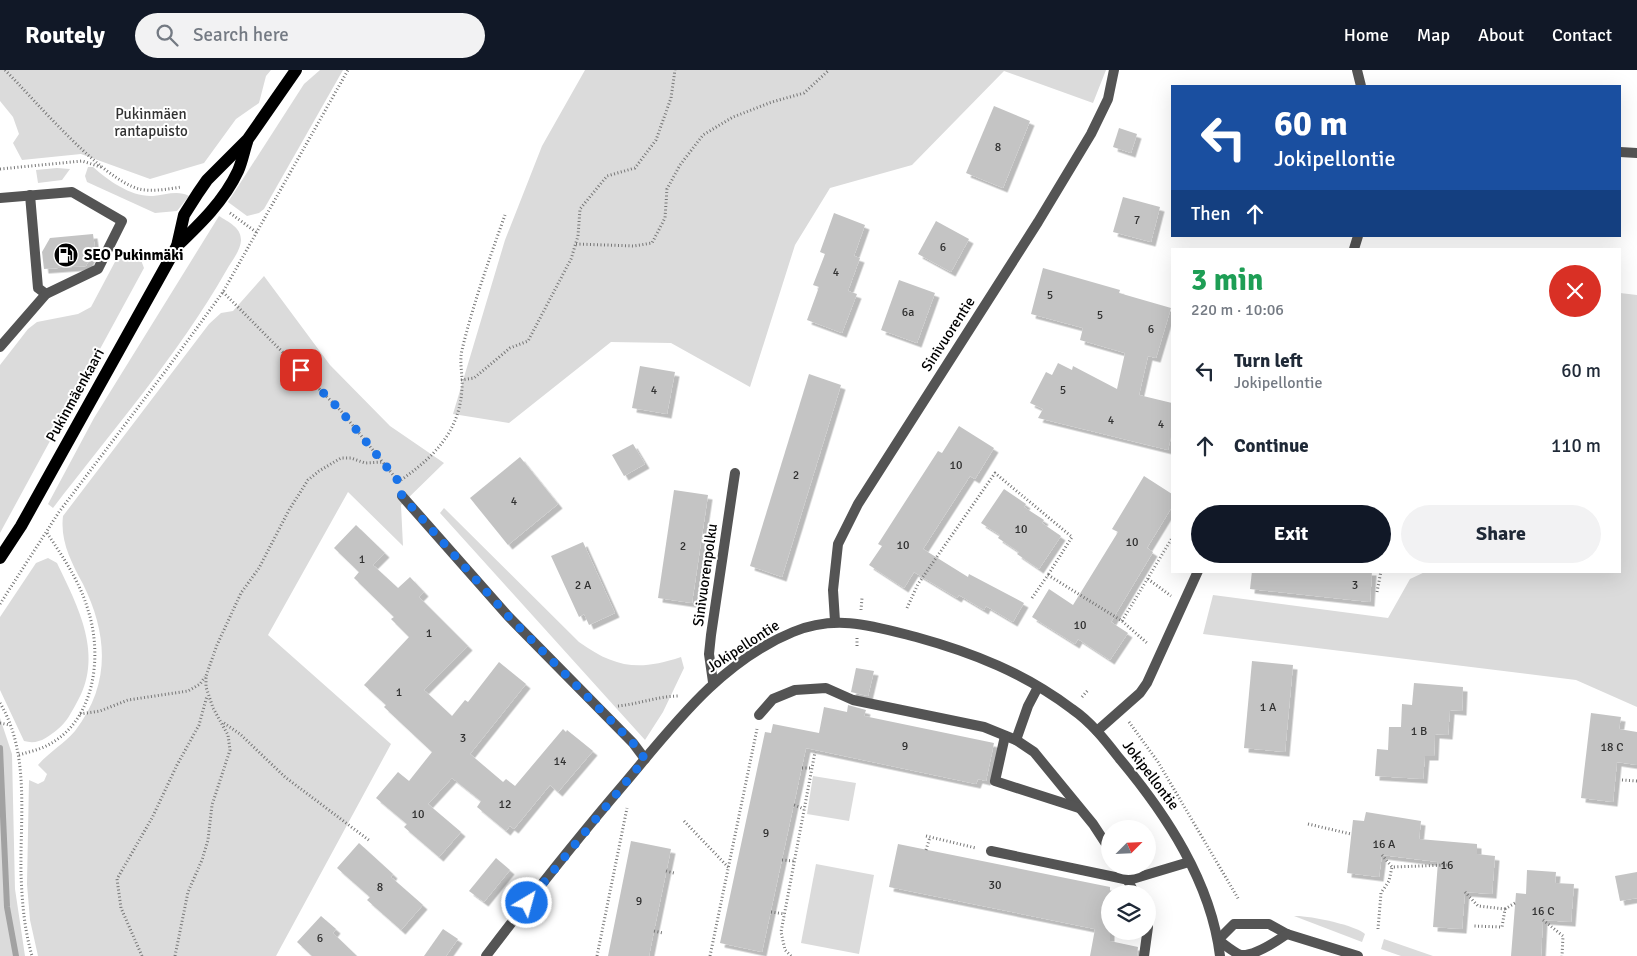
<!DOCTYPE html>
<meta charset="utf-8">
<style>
:root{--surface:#fff;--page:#f2f2f3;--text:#1f2937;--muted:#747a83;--accent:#111827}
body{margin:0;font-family:Signika,sans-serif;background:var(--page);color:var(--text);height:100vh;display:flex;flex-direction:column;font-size:19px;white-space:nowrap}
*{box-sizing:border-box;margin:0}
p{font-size:16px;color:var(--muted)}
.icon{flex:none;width:28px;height:28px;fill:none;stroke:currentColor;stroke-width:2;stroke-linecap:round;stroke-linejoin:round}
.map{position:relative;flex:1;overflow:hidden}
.drawer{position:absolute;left:1171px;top:178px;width:450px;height:325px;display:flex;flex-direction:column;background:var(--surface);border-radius:0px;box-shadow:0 5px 20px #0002}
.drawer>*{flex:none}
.guide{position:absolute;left:1171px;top:15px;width:450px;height:152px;border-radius:0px;box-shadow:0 5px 20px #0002;background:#1a4fa0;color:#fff;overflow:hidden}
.needle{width:32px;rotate:66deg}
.tools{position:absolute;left:1101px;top:750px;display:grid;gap:10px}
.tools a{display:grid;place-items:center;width:55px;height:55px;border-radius:50%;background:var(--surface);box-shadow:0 5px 20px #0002;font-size:25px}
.pin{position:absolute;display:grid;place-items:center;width:42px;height:42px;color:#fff;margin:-21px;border-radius:10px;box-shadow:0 2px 8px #0006}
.me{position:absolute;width:55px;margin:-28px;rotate:37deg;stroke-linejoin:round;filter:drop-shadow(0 0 4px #0008)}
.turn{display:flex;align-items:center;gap:18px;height:105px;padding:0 20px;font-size:22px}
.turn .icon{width:65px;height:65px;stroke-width:2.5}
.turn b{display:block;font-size:35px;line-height:42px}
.then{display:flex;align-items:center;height:48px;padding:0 20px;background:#0003;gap:10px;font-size:19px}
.round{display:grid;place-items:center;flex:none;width:52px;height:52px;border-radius:26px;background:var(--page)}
.headline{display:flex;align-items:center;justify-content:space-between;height:85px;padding:0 20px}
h1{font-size:30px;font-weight:800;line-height:38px;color:#1e9e55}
.primary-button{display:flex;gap:10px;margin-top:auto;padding:10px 20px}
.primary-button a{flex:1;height:58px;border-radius:30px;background:var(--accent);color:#fff;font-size:20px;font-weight:800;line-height:58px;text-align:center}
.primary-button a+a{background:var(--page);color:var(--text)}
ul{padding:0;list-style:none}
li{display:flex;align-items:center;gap:15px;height:75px;padding:0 20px}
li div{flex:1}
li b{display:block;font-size:19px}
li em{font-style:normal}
header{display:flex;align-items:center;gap:30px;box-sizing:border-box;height:70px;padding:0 25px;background:var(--accent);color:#fff}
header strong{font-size:24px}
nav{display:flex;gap:28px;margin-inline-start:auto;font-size:18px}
.search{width:350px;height:45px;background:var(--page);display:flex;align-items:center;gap:12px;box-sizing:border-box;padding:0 18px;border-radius:28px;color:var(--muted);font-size:19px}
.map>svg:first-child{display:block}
.green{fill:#dbdbdb}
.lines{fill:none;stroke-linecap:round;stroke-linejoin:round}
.stream{stroke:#a2a2a2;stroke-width:6}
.building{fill:#c4c4c4;filter:url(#shadow)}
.path{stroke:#767676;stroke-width:3;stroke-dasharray:1 2.5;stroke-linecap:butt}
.service{stroke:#545454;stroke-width:10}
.minor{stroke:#545454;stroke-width:10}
.primary{stroke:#000;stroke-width:12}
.route{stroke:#1a73e8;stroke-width:9;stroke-dasharray:0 16.2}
.labels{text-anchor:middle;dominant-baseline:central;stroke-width:4;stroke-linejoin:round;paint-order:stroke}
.number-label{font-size:12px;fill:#313131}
.park-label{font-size:15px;fill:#323232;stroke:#fff}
.poi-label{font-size:15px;font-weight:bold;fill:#000;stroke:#fff;text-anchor:start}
.street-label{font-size:15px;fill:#000;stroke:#fff}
</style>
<header>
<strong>Routely</strong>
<div class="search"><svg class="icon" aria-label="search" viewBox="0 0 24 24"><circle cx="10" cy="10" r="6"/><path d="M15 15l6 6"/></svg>Search here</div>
<nav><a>Home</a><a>Map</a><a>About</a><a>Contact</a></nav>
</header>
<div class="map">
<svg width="1637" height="886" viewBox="0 0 1637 886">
<defs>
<filter id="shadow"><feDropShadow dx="4.5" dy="4.5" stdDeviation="0" flood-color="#0004"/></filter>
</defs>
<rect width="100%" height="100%" fill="#fff"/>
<g class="green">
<path d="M0 0H271L266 6 259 33 236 49 204 93 150 109 81 84 22 90 13 73 19 64 13 47 0 31Z"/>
<path d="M320 0H343L264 139 259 143 247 146 228 132 304 14Z"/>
<path d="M585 0H1106L1093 33 1004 1 912 95 830 118 795 175 750 317 671 273 611 272 509 353 453 344 505 170 542 76Z"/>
<path d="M88 97H93C109 111 131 127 153 126 165 125 178 120 189 126L177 141 155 143 87 112 85 106Z"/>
<path d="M57 98 70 99 62 110 38 113 36 100Z"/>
<path d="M219 146C228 152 241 157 241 170 241 180 231 192 226 201 178 285 112 361 53 438L48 434 94 348Z"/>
<path d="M126 181 139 185 144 198 0 463V295L28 259 37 252 78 244 91 237 117 188Z"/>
<path d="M264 206 330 295 390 356 444 393 401 435 403 476 348 422 268 565 391 674 276 886H38L30 850 27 814 29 710 38 714 44 711 47 704 38 695C49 682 64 674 75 661 111 614 108 565 83 514 71 492 60 471 63 446L209 254 221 243 233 241Z"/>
<path d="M1620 223 1637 225V637L1576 610 1203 564 1213 525 1388 548 1410 509 1427 501H1620Z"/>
<path d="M444 438 579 572C615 598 639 601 681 587L684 598 663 642 645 670 440 443Z"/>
<path d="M48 488 57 493C78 537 105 586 76 634 71 643 66 653 58 659 47 668 38 675 24 671L0 620V547L36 493Z"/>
<path d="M0 648 12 684 15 819 25 886H0Z"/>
<path d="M813 706 856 713 849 751 807 744Z"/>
<path d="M816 794 874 805 859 884 801 873Z"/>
<path d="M1294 846C1307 845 1356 855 1365 864L1362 872Z"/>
<path d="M1384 869 1433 886H1401L1381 879Z"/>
</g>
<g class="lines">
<path class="stream" d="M0 678 7 837 16 886"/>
</g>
<g class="building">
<path d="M994 36 1030 51 1003 118 966 103Z"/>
<path d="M1119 58 1137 64 1131 83 1113 77Z"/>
<path d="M1123 127 1160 137 1151 172 1113 162Z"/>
<path d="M834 143 865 155 854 186 860 188 848 221 857 224 842 263 807 250 819 217 813 215 825 184 820 182Z"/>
<path d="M936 151 969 169 951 202 918 184Z"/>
<path d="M93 164 95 179 86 196 44 199 42 182 50 168Z"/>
<path d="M1043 198 1120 220 1119 223 1171 238 1156 288 1148 286 1139 325 1172 333V363L1168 380 1038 348 1043 339 1030 333 1046 302 1052 305 1058 293 1072 300 1073 296 1117 319 1125 283 1080 270 1083 258 1031 244Z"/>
<path d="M899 210 935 223 917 273 881 260Z"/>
<path d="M640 296 675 302 667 344 632 338Z"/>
<path d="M809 304 841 315 782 507 750 496Z"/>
<path d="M959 356 994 378 975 409 970 406 923 479 968 507 969 504 1024 533 1013 552 986 536 984 540 959 525 957 528 914 502 904 518 869 495 882 476 878 474 905 432 938 381 942 383Z"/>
<path d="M633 374 645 394 624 406 612 385Z"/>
<path d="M520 387 558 434 508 475 470 428Z"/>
<path d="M1144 406 1172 424V437L1147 478 1153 482 1111 552 1128 563 1110 590 1078 569 1075 574 1032 547 1049 519 1073 535 1118 462 1112 459Z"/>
<path d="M1004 419 1026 434 1024 437 1044 450 1042 453 1061 466 1039 499 1017 484 1019 482 998 468 1000 465 981 453Z"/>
<path d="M674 420 708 425 692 533 658 528Z"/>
<path d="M356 455 385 483 373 495 398 518 410 507 424 522 419 527 468 576 424 620 452 646 465 630 468 632 499 592 526 614 470 684 503 712 506 709 515 716 563 659 566 662 567 660 593 681 558 722 550 715 514 759 510 756 506 761 477 737 481 731 452 708 428 734 461 762 439 787 404 757 407 754 376 728 398 702 409 711 432 682 384 637 386 635 364 615 409 567 391 549 394 547 354 508 359 502 334 478Z"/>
<path d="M583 472 615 543 589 555 584 544 579 547 551 486Z"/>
<path d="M1252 501H1372L1370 532 1250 519Z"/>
<path d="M1252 591 1293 595 1285 682 1244 678Z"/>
<path d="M856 598 874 601 868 626 851 622Z"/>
<path d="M1414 613 1463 617 1462 641 1450 640 1448 665 1435 664 1434 686H1425L1423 709 1375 706 1377 679 1388 680 1389 657H1401L1402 634 1412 635Z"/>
<path d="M848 635 866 640 864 646 994 673 986 711 978 709 976 714 806 678 762 882 720 873 765 662 771 663 773 654 819 663 824 637 847 642Z"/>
<path d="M1591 643 1621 647 1619 659 1637 662V695L1617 692 1613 732 1581 728Z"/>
<path d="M1366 742 1421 751 1419 769 1477 774V784L1495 786 1492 824 1465 822 1462 859 1433 857 1438 792 1382 785 1379 807 1347 803 1353 750 1364 751Z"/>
<path d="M631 771 671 779 654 861 649 886H608Z"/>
<path d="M359 773 393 804 391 807 423 835 401 860 367 830 370 827 337 798Z"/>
<path d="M898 774 1110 817V871L1138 877 1137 886H1090L1095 859 889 817Z"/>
<path d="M496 788 510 800 484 832 469 821Z"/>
<path d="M1527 800 1556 802 1555 813 1574 814 1571 852 1543 850 1541 886H1511L1516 823 1526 824Z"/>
<path d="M1637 802V828L1620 831 1615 806Z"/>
<path d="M321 846 336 859 333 863 357 886H312L297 872Z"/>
<path d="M443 859 458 869 446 886H424Z"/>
</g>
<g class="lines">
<g class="path">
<path d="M5 0C36 31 100 108 139 119 152 122 169 119 181 117"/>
<path d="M0 99 82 91 101 97"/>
<path d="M230 143 256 162"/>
<path d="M576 174 634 176 652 173 665 148 667 119 680 95 703 65 733 47 772 32 804 23 829 0"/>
<path d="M223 222 341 341 398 411"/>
<path d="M461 310 474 308 510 278 528 271 571 189 578 166 580 139 607 106 635 98 656 70 671 28 675 0"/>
<path d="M401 410C434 387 460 361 462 318 463 305 459 293 462 280 473 234 489 190 505 145"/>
<path d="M1148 509 1171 526"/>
<path d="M1377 522 1381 501"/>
<path d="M1032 528 1048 505 1122 551 1147 573"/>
<path d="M0 534 59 442 167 299 223 222 348 0"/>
<path d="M907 538 918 514 995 403 1072 467 1048 505"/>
<path d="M861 540 862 528"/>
<path d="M1122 551 1172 468"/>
<path d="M857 576V568"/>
<path d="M1082 627 1088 620"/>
<path d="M0 633C30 683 20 747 21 803 22 831 24 858 32 886"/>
<path d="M618 636C639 634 658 626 680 626"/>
<path d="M80 644 100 641 128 630 188 621 200 614 205 607"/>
<path d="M1129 652 1158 692 1239 830"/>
<path d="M0 653 10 655"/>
<path d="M224 653 240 664 285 707 370 771"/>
<path d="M19 685C28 682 39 680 48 675 95 651 103 586 88 540 80 512 63 487 47 463"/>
<path d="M802 698H812"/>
<path d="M1622 710 1637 711"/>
<path d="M794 735 804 739"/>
<path d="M684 751 729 798"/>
<path d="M1308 754 1351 764"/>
<path d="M926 766 976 778"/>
<path d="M926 780 930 767"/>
<path d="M1382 785 1392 797 1447 795"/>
<path d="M782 790 794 791"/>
<path d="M666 801 674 803"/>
<path d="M1465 822 1478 836 1505 839 1502 857 1473 856"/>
<path d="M1505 839 1515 833"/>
<path d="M771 842 785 844"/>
<path d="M1543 850 1563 866 1562 886"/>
<path d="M1378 859 1381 823 1389 811 1392 797"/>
<path d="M654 861 663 863"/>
<path d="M142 886 121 838 117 809 152 748 177 695 199 655 207 626"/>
<path d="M175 886 188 822 202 790 208 770 212 735 230 680 228 665 213 638 206 617V606L217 575 241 523 259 498 289 440 308 410 319 401 341 388H351L365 393 383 392"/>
<path d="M597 886 627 738"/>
<path d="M710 886 757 659"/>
<path d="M791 886 785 880 781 862 815 682"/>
</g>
<g class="service">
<path d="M30 125 38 218 46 224"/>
<path d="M0 128 72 122 122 151 98 199 46 224 0 277"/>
<path d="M759 645 773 629 795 620 826 618 853 630 984 657 1016 670 1034 682 1093 754 1110 780"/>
<path d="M1005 666 995 711 1079 738"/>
<path d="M1016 670 1028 636 1038 617"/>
<path d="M991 781 1129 810 1189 792"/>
<path d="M1120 796 1135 824"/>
<path d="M1144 886 1148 857"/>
</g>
<g class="minor">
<path d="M1357 0 1361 16"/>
<path d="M1620 82 1637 83"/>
<path d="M1354 179 1358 166"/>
<path d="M402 426 508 546 633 673 645 689"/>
<path d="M835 551 833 520 838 474 858 434 1038 152 1091 64 1108 29 1114 0"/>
<path d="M713 612 709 584 711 565 735 403"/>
<path d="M1097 661 1140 623 1147 613 1198 501"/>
<path d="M1218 870 1234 854H1269L1287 864 1358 886"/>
<path d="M1218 870C1224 874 1234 883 1241 885 1254 886 1277 871 1287 864"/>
<path d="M486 886C531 827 576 770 624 714 673 656 720 592 793 562 836 544 873 556 916 567 974 583 1024 603 1072 639 1091 652 1105 670 1119 688 1166 744 1211 812 1220 886"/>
</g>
<g class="primary">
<path d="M177 176C200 154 224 131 238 101 242 92 244 81 247 72"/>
<path d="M0 488 21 456 177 176 184 145 198 123 207 110 248 69 296 0"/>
</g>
</g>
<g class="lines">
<path class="route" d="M301 300 341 341 399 412 402 426 508 546 633 673 645 689 527 833"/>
</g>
<defs>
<symbol id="fuel-disc" viewBox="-11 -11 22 22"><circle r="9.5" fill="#000" stroke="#fff"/><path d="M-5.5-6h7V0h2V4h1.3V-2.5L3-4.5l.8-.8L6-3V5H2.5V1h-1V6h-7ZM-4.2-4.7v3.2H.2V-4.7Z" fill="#fff"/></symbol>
</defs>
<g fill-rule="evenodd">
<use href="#fuel-disc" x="52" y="171" width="28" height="28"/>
</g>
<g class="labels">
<g class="number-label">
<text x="998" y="77">8</text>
<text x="1137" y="150">7</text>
<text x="943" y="177">6</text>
<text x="836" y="202">4</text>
<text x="1050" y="225">5</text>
<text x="908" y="242">6a</text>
<text x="1100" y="245">5</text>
<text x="1151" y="259">6</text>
<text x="654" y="320">4</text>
<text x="1063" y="320">5</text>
<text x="1111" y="350">4</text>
<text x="1161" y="354">4</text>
<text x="956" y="395">10</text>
<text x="796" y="405">2</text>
<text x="514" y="431">4</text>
<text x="1021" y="459">10</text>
<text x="1132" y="472">10</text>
<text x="903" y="475">10</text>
<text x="683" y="476">2</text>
<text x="362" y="489">1</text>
<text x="583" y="515">2 A</text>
<text x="1355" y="515">3</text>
<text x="1080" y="555">10</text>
<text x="429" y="563">1</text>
<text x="399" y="622">1</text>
<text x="1268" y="637">1 A</text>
<text x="1419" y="661">1 B</text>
<text x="463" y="668">3</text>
<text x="905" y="676">9</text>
<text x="1612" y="677">18 C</text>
<text x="560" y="691">14</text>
<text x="505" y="734">12</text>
<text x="418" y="744">10</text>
<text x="766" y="763">9</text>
<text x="1384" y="774">16 A</text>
<text x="1447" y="795">16</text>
<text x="995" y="815">30</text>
<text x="380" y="817">8</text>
<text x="639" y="831">9</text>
<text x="1543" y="841">16 C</text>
<text x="320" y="868">6</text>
</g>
<g class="park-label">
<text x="151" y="44">Pukinmäen<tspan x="151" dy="17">rantapuisto</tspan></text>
</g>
<g class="poi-label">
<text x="84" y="185">SEO Pukinmäki</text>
</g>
<g class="street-label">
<text transform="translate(948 264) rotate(-57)">Sinivuorentie</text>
<text transform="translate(75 325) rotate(-61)">Pukinmäenkaari</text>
<text transform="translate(705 505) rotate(-82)">Sinivuorenpolku</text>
<text transform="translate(743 576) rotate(-33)">Jokipellontie</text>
<text transform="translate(1151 705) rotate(53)">Jokipellontie</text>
</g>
</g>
</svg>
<div class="tools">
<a><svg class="needle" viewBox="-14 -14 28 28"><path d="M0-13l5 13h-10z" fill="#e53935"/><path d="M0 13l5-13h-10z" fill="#747a83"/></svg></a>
<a><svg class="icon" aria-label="layers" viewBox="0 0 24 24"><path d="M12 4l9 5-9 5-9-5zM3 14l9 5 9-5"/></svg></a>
</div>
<div class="pin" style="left:301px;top:300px;background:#d93025"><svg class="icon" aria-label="arrive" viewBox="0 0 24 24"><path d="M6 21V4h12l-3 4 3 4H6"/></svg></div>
<svg class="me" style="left:527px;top:833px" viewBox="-20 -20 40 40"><circle r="17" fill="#1a73e8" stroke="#fff" stroke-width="3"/><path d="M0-11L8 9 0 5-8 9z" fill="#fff"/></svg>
<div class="guide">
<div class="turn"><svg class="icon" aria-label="left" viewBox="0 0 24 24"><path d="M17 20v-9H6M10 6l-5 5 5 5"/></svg><div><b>60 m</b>Jokipellontie</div></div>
<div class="then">Then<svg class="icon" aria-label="ahead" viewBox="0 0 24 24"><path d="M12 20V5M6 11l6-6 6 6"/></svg></div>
</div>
<section class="drawer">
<div class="headline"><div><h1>3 min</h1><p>220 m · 10:06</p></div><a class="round" style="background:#d93025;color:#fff"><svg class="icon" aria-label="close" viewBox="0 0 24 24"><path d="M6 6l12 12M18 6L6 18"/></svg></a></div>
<ul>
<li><svg class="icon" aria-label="left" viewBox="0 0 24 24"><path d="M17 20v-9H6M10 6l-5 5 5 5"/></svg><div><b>Turn left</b><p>Jokipellontie</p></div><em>60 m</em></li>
<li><svg class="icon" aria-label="ahead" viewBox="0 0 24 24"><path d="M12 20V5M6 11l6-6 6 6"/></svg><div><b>Continue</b></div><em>110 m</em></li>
</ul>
<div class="primary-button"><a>Exit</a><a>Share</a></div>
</section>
</div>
